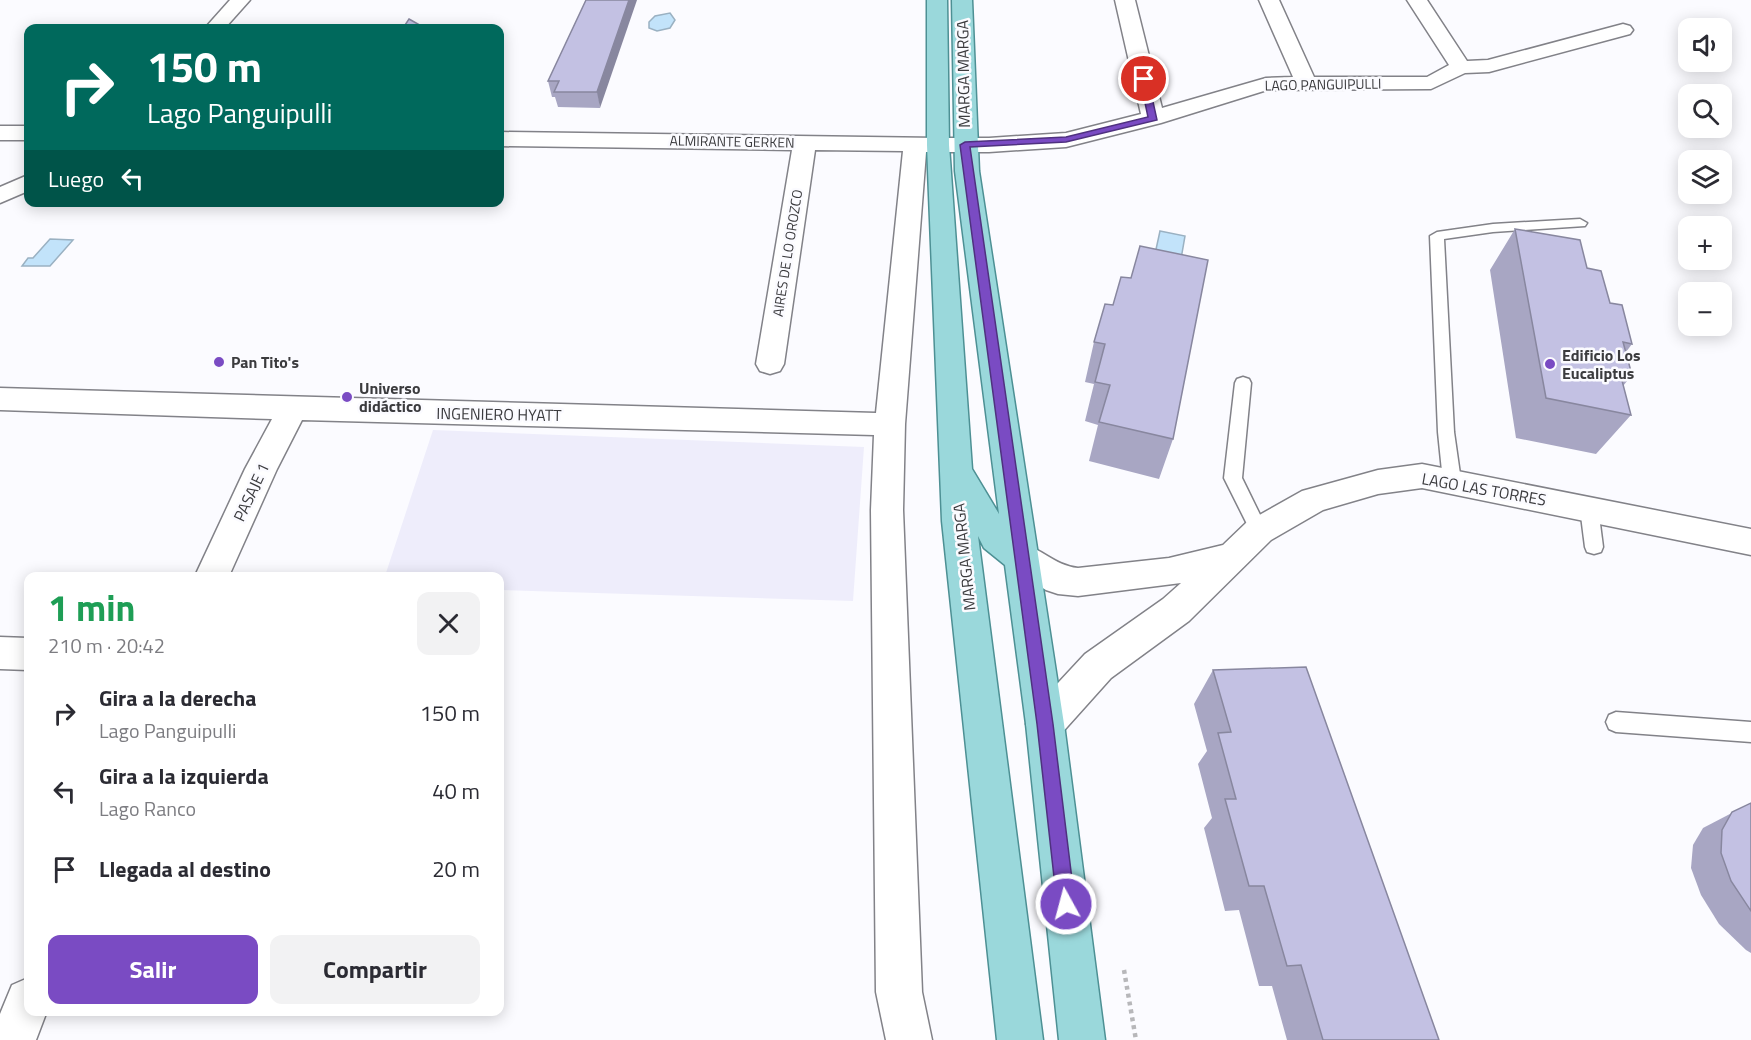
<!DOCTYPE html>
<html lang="es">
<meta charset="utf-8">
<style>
:root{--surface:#fff;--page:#f2f2f3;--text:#2b2b33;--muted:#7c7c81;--accent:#7a4bc3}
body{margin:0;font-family:"Titillium Web",sans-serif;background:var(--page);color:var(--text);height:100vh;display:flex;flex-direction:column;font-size:22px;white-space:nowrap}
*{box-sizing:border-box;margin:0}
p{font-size:20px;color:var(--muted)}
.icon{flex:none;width:33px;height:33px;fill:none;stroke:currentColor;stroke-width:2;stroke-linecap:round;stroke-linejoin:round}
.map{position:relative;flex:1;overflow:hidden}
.panel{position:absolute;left:24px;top:572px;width:480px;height:444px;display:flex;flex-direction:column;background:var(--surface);border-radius:12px;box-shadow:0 3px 15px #0003}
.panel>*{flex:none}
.guide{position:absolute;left:24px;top:24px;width:480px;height:183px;border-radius:12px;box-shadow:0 3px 15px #0003;background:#00695c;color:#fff;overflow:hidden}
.controls{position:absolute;left:1678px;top:18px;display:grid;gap:12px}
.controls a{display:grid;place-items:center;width:54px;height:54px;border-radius:12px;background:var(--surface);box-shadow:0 3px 15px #0003;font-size:30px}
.pin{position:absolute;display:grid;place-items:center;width:51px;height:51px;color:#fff;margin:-26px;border:3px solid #fff;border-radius:50%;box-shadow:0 2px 6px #0007}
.me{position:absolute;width:66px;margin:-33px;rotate:353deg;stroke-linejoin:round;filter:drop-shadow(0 0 4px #0008)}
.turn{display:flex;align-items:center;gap:21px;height:126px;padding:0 24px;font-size:27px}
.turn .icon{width:78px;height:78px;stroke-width:2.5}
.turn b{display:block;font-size:42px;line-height:51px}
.then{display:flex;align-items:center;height:57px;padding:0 24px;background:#0003;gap:12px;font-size:22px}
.round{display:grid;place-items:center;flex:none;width:63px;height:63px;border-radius:12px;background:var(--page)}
.overview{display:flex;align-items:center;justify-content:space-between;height:102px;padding:0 24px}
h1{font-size:36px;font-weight:700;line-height:45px;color:#1e9e55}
.primary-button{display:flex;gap:12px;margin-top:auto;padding:12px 24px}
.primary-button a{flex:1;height:69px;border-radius:12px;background:var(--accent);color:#fff;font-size:24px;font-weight:700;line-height:69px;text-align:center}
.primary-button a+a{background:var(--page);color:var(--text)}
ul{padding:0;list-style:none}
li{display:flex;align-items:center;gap:18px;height:78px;padding:0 24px}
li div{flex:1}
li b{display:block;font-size:22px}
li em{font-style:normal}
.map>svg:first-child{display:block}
.built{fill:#eeedfb}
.water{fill:#c2e3fa;stroke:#9ab1c2;stroke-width:1.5}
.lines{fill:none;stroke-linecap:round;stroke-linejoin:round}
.service-casing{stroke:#828288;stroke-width:3}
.minor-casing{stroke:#828288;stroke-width:3}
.primary-casing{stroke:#4d9094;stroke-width:3}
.path{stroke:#b7b7ba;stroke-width:4.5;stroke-dasharray:4 4;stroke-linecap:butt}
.service{fill:#fff;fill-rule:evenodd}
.minor{fill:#fff;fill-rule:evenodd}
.primary{fill:#9ad8db;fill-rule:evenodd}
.wall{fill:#a8a6c3}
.shaded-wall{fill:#88879f}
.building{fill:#c3c1e3;stroke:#88879f;stroke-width:1.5}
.route{fill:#7a4bc3;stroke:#4f317f;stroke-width:1.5}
.poi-dot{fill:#7a4bc3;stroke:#fbfbff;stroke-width:2}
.labels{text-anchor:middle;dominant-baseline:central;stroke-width:5;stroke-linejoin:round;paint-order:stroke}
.far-street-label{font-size:14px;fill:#3b3b3e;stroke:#fbfbff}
.street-label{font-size:16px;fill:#3b3b3e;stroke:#fbfbff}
.poi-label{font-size:16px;font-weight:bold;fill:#3b3b3e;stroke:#fbfbff;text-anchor:start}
</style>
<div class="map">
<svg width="1751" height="1040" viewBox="0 0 1751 1040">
<rect width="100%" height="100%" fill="#fbfbff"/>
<path class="built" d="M433 430 864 447 853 601 500 590V576H385Z"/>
<g class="water">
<path d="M670 13 675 20 670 28 657 31 649 28V22L655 16Z"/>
<path d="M1160 231 1185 236 1181 259 1155 254Z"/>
<path d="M50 239 73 240 50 266H22L28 258H33Z"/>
</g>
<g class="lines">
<defs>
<g id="service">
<path d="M1580 219 1587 223 1585 226 1493 232 1444 239 1454 432 1461 481 1458 486 1452 488 1446 486 1443 481 1438 432 1430 236 1437 232 1493 224Z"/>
<path d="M1243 377 1249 379 1251 383 1242 478 1268 531 1265 536 1259 538 1253 536 1224 478 1235 383 1237 379Z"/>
<path d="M1589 501 1595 503 1598 508 1603 547 1601 552 1594 554 1587 552 1585 547 1580 508 1583 503Z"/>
<path d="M1616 712 1751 722V742L1616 732 1609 729 1606 722 1609 715Z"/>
</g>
<g id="minor">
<path d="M230 0H250L225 28H205Z"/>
<path d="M1115 0H1135L1162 108 1266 78 1293 77 1259 0H1279L1314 77H1427L1449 65 1407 0H1427L1467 61 1488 60 1623 24 1630 26 1633 30 1630 34 1489 72 1465 73 1431 89 1267 90 1161 123 1066 147 989 152H926L905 424 903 510 922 992 932 1040H886L876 992 871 510 874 435 302 420 277 469 229 576H195L245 469 272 419 0 410V388L876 413 903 151 815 150 784 364 780 371 770 374 760 371 756 364 792 150 500 146V132L938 138H989L1066 133 1141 114Z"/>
<rect x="0" y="126" width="28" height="14"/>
<path d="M28 175V191L0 203V187Z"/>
<path d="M1422 464 1751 529V555L1422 488 1378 494 1323 510 1271 540 1189 621 1111 678 1059 736 1045 742 1031 736 1026 724 1031 712 1085 654 1163 599 1181 583 1078 596 1058 594 1046 590 1008 567 1003 557 1008 547C1036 538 1049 565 1078 568L1169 558 1223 545 1247 522 1302 491 1378 470Z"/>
<path d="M0 637 28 638V670L0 669Z"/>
<path d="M28 978V1011H47L36 1040H0V1014L12 985Z"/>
</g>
<path id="primary" d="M927 0H947L949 145 972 469 999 514 955 171 952 0H972L979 171 1064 724 1105 1040H1059L1026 724 1005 565 984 548 978 536 1043 1040H997L942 521 927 145Z"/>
</defs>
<use href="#service" class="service-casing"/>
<use href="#minor" class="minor-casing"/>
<use href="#primary" class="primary-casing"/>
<path class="path" d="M1124 970 1136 1040"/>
<use href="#service" class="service"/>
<use href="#minor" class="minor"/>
<use href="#primary" class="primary"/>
</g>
<g class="wall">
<path d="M586 0 600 108 558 107 555 97H552L548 81Z"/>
<path d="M1515 229 1587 268 1632 344 1626 352 1632 375 1623 386 1631 415 1596 454 1516 438 1490 270Z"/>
<path d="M1113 305 1173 439 1159 479 1089 461 1098 425 1085 421 1094 384 1085 382 1094 342Z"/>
<path d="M1213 670 1439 1040H1287L1272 986H1259L1239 910 1225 911 1204 828 1212 818 1198 764 1207 751 1194 704Z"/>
<path d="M1751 803V953L1746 950 1719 924 1701 895 1691 868 1693 845 1703 828Z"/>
</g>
<path class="shaded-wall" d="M629 0H637L600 108 597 92Z"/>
<g class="building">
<path d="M586 0H629L597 92H554L559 81H548Z"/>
<path d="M409 19 425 28H403Z"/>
<path d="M1515 229 1580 240 1587 268 1601 271 1610 303 1622 305 1632 344 1623 342 1632 375 1620 373 1631 415 1546 398Z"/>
<path d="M1140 246 1208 260 1173 439 1099 422 1110 385 1095 382 1105 344 1094 342 1105 304 1113 305 1121 277 1131 278Z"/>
<path d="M1306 667 1439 1040H1323L1301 965 1287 966 1264 886H1249L1225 799H1236L1218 733 1231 732 1213 670Z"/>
<path d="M1751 803V911L1731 881 1721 853 1722 830 1732 812Z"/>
</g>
<path class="route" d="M1144 76 1148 79 1157 120 1066 142 970 147 1053 724 1075 904 1073 911 1066 913 1060 911 1057 904 1037 724 960 145 965 142 1066 137 1148 117 1140 79Z"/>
<g class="poi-dot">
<circle cx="219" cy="362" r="6"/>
<circle cx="1550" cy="364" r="6"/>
<circle cx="347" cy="397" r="6"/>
</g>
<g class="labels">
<g class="far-street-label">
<text transform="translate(1323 84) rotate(-1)">LAGO PANGUIPULLI</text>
<text transform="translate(732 141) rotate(1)">ALMIRANTE GERKEN</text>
<text transform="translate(787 253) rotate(-81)">AIRES DE LO OROZCO</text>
</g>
<g class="street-label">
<text transform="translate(963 74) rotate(-91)">MARGA MARGA</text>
<text transform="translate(499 414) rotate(1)">INGENIERO HYATT</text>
<text transform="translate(1484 489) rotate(10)">LAGO LAS TORRES</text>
<text transform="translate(251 492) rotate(-65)">PASAJE 1</text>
<text transform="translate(964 557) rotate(-96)">MARGA MARGA</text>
</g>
<g class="poi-label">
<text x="1562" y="355">Edificio Los<tspan x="1562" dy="18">Eucaliptus</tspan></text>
<text x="231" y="362">Pan Tito's</text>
<text x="359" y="388">Universo<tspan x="359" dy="18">didáctico</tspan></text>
</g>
</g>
</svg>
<div class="controls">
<a><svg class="icon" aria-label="sound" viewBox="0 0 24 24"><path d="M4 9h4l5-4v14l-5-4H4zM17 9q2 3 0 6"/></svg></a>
<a><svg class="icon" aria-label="search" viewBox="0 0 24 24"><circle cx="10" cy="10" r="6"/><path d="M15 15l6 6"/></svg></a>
<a><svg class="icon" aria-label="layers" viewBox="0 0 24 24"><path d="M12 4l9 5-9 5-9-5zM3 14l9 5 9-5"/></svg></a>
<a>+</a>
<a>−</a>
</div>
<div class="pin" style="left:1144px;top:79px;background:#d93025"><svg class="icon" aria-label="arrive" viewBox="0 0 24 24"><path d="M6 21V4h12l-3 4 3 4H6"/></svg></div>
<svg class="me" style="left:1066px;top:904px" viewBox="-20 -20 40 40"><circle r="17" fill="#7a4bc3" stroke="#fff" stroke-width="3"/><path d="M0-11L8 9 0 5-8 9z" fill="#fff"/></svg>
<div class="guide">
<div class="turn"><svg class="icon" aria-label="right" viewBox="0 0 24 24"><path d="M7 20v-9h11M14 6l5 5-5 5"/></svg><div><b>150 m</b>Lago Panguipulli</div></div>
<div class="then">Luego<svg class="icon" aria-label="left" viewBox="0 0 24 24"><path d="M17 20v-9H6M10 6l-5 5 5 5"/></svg></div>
</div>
<section class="panel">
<div class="overview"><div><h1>1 min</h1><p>210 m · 20:42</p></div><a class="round"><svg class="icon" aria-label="close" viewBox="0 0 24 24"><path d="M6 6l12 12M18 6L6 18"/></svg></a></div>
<ul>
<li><svg class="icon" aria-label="right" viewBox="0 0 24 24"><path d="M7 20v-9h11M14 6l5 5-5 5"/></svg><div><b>Gira a la derecha</b><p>Lago Panguipulli</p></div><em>150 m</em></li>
<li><svg class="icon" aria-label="left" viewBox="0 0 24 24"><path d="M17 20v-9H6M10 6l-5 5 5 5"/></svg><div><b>Gira a la izquierda</b><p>Lago Ranco</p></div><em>40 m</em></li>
<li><svg class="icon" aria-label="arrive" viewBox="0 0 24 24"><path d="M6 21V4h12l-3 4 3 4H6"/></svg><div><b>Llegada al destino</b></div><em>20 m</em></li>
</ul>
<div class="primary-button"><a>Salir</a><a>Compartir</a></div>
</section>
</div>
